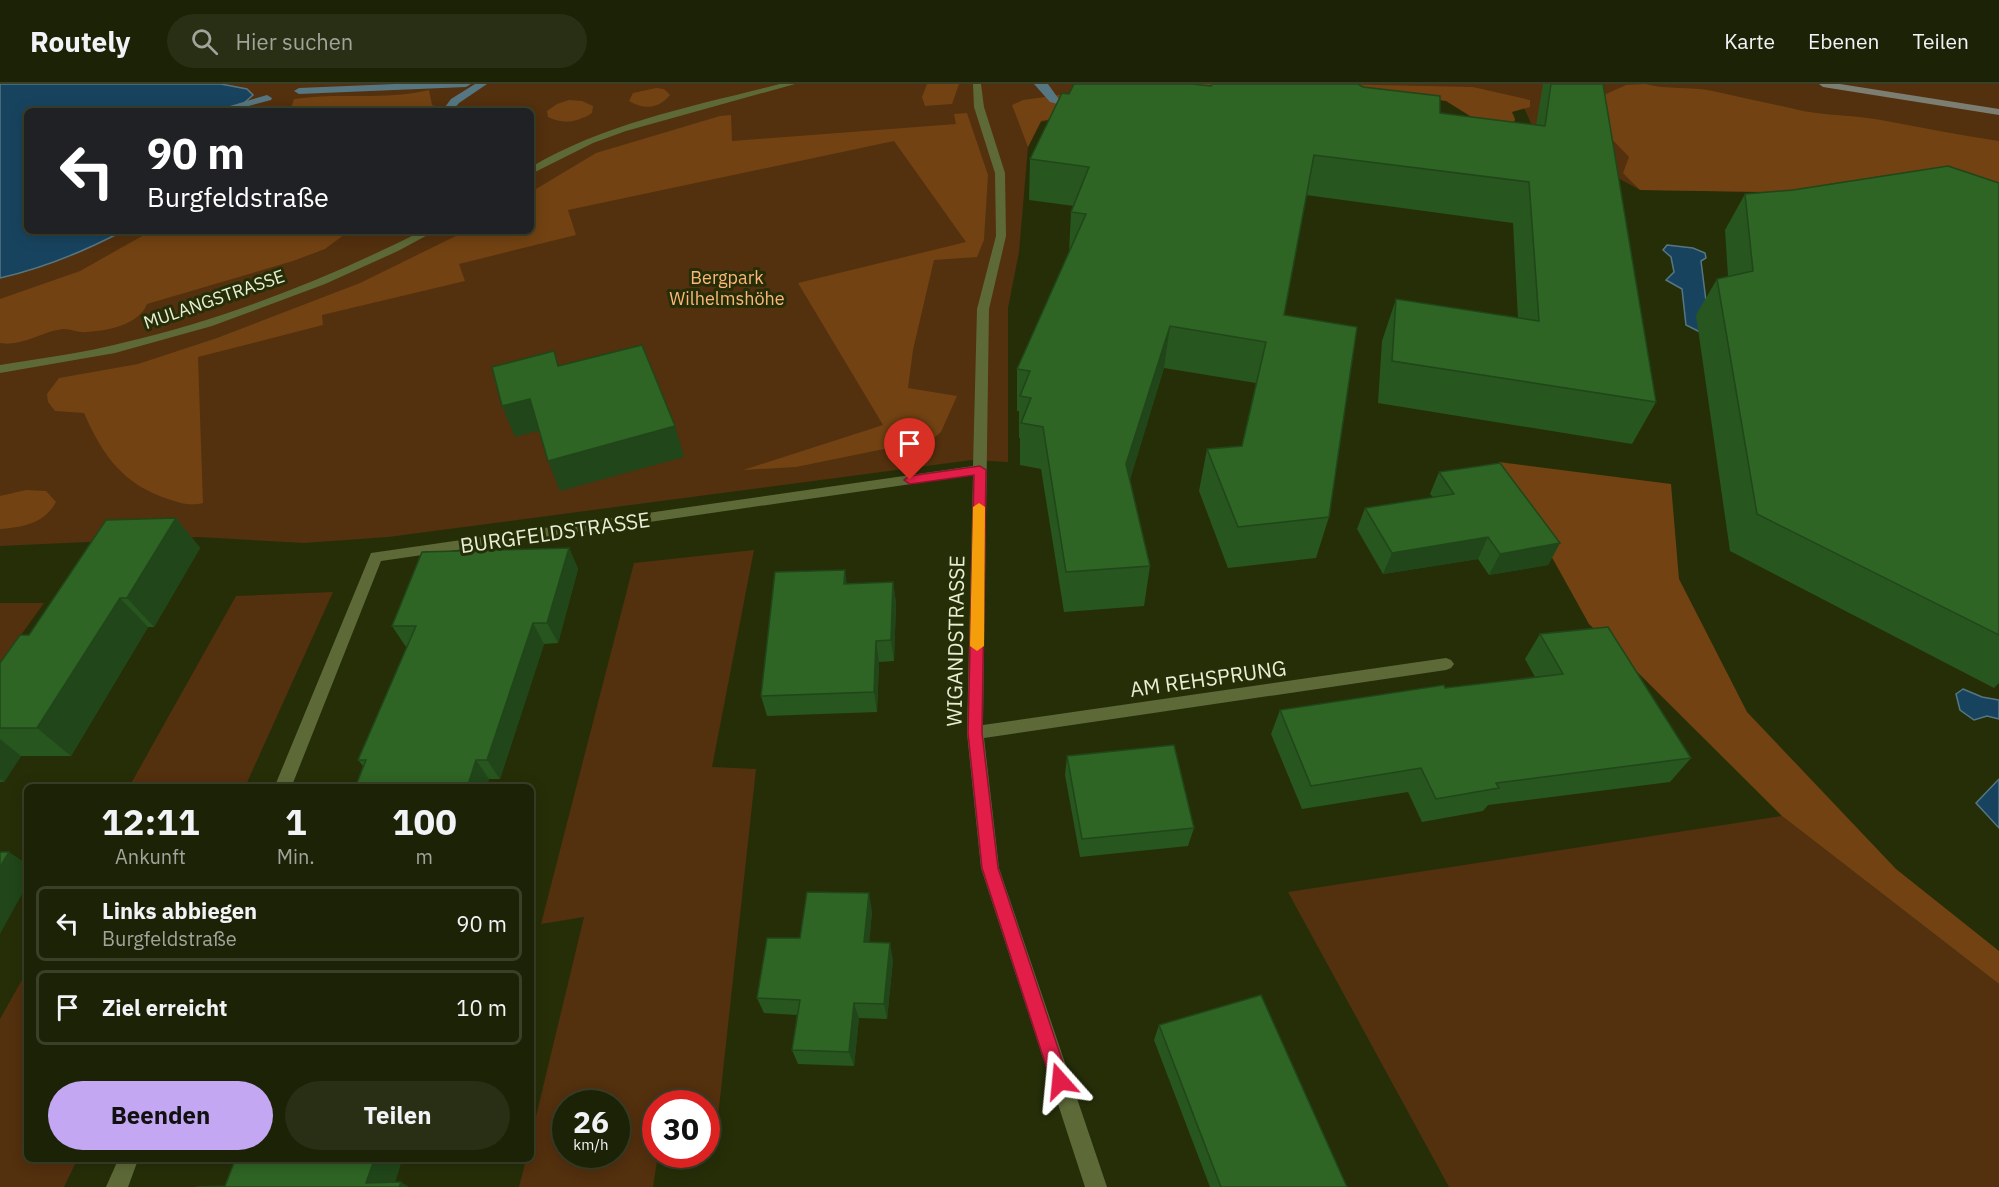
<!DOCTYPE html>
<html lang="de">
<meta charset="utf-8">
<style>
:root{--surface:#1c2206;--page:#292f14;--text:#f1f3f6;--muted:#a0a49b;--line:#3a3f28;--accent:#c3a7f2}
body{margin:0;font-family:"IBM Plex Sans",sans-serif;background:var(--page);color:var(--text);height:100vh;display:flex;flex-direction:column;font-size:22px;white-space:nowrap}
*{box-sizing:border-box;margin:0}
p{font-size:20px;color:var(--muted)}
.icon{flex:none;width:33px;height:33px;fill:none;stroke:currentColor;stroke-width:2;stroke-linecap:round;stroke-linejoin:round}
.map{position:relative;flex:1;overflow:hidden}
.side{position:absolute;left:24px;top:700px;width:510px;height:378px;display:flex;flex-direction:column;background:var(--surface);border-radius:9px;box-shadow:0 3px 15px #0003,0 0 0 2px var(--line)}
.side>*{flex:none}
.guide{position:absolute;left:24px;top:24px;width:510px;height:126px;border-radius:9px;box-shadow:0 3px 15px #0003,0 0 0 2px var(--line);background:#202124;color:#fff;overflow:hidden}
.speed{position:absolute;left:552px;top:1006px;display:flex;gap:12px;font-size:30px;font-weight:700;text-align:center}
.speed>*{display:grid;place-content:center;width:78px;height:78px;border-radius:50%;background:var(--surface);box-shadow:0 3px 15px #0003,0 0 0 2px var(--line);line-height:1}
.speed small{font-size:15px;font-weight:400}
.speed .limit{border:9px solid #d22;background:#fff;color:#111}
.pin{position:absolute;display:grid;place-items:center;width:51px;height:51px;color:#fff;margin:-62px -26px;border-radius:50% 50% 50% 0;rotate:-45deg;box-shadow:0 0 6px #0007}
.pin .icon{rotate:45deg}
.me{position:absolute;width:66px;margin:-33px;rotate:342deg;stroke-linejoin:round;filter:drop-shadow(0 0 4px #0008)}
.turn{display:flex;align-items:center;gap:21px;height:126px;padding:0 24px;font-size:27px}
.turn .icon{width:78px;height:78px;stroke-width:2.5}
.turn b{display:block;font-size:42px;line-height:51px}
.eta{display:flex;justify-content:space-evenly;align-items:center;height:102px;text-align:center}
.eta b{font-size:36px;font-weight:800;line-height:42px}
.cta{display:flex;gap:12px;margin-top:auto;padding:12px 24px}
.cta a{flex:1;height:69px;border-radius:36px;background:var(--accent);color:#111;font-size:24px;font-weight:800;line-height:69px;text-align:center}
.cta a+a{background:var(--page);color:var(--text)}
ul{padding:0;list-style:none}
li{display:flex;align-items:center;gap:18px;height:75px;margin:0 12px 9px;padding:0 12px;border:3px solid var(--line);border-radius:9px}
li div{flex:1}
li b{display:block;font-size:22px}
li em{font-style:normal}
header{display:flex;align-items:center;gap:36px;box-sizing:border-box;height:84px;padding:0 30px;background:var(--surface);border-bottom:2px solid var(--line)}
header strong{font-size:28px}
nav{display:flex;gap:33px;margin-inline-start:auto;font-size:21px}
.search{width:420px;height:54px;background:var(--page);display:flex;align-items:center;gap:15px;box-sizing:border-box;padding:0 21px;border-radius:33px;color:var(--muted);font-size:22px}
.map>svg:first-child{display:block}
.green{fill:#53300e;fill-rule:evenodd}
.forest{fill:#724212}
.water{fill:#18435f;stroke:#567782;stroke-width:1.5}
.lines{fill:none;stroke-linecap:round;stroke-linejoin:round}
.stream{fill:#567782;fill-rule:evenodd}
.minor{fill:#5d6a38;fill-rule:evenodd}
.secondary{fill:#7d7e72;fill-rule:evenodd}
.wall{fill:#28561f}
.shaded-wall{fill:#204619}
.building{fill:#2e6424;stroke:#204619;stroke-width:1.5}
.route{fill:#e11d48;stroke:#92132f;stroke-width:1.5}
.slow{fill:#f59e0b}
.labels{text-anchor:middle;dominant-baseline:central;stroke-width:6;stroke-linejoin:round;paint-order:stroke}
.far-park-label{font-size:18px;fill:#fdb679;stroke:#262e08}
.far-street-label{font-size:18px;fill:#e7efd4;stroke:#262e08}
.street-label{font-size:21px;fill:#e7efd4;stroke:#262e08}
</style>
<header>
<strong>Routely</strong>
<div class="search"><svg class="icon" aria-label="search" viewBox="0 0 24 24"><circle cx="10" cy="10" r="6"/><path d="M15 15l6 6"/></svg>Hier suchen</div>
<nav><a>Karte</a><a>Ebenen</a><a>Teilen</a></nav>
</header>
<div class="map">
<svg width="1999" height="1103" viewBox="0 0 1999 1103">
<rect width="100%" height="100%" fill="#262e08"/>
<g class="green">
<path d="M0 0H1211L1041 38 1028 63 1019 168 1008 224V378L972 376 388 453 304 459 199 453 0 462ZM27 27H531V147H27Z"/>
<path d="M1271 0H1999V121L1894 110 1640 106 1536 50 1524 24Z"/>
<path d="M754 466 712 683 756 685 716 1051H707L706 1020H656V1071H658L653 1103H519L526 1076H531V1053L584 833 541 840 634 479ZM566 1020H616V1071H566Z"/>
<path d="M333 508 245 703H129L236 512Z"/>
<path d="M0 519H44L0 580Z"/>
<path d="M1782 732 1999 900V1103H1449L1288 808Z"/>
<path d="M27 887V1076H77L64 1103H0V935Z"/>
</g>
<g class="forest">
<path d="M927 0H959L952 20 925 22 922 13Z"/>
<path d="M1201 0H1241L1041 37 1028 63 1012 21 1023 16 1066 10 1080 17 1196 5Z"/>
<path d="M1330 0 1473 3 1530 16V23L1512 28 1515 35 1513 43 1478 37 1446 17Z"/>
<path d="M1645 0C1668 6 1690 2 1713 7 1743 14 1773 20 1803 27 1829 32 1855 31 1881 36 1920 43 1959 51 1999 57V121L1894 110 1640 106 1623 89 1629 73 1601 44 1604 11 1626 1Z"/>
<path d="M656 4 664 5 670 11C659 25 643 26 629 17L633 9Z"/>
<path d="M429 6 432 21 451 27H290L294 15C339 8 385 17 429 6Z"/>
<path d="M569 16 582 17 593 22 592 29C578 38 564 41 548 33L547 27 557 20Z"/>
<path d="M967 29 988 91 984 156 977 173 934 176 913 266 908 304 957 312 941 348 933 355 796 383 743 386 883 341 798 199 966 158 894 57 568 126 576 151 459 180 465 197 322 231 323 241 198 273 203 419C190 422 183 420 171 416 123 401 103 372 84 329L55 327 48 318 47 310 59 294 138 280 217 254 360 199 466 147H531V108L596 69 720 32 731 31 732 57 956 40 954 30Z"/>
<path d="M151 147H349L325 165 293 177 147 220C139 241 107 247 86 248 79 249 71 245 63 245 42 247 23 263 0 259V215L80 187Z"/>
<path d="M1499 378 1671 400 1679 495 1747 628 1896 785 1999 867V900L1782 732 1589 540Z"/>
<path d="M26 406 46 407 56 418C44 440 23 443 0 445V412Z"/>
</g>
<g class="water">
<path d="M0 0H221L247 5 253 11 244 19V27H27V147H123C83 168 44 184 0 194Z"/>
<path d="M1667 161 1693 164 1705 169 1706 174 1701 177 1709 241 1702 249 1686 241 1682 205 1666 196 1674 188 1671 173 1663 166Z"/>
<path d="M1963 605 1982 613 1999 616V635L1987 632 1974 636 1960 626 1956 610Z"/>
<path d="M1999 695V744L1976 719Z"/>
</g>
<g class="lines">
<g class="stream">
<path d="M395 0H471L466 3 299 10 294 7 299 4Z"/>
<path d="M475 0H487L459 19 452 27H442L451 15Z"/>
<path d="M1034 0H1048L1058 14 1083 22 1078 25 1050 18Z"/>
<path d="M267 11 272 14 271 16 230 27H213Z"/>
</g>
<g class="minor">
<path d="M780 0H795L626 47 593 59 531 90V83C608 38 695 22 780 0Z"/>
<path d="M973 0H981L984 23 1005 89 1006 152 989 225 983 641 1446 574 1451 576 1454 580 1451 584 1446 586 984 654 999 784 1107 1103H1085L981 784 967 649 973 391 381 477 291 704H274L371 469 973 382 977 225 996 152 995 89 974 23Z"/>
<path d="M422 147H435L398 167 325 200 212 242 115 269 0 289V281C42 274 85 269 126 258 229 234 328 194 422 147Z"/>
<path d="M118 1076H138L128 1103H106Z"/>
</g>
<path class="secondary" d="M1819 0H1840L1999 25V31L1823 3Z"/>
</g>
<g class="wall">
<path d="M1543 0H1603L1656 318 1632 360 1378 319 1382 257 1396 215 1518 234 1513 139 1306 111 1284 231 1329 433 1316 474 1228 484 1199 407 1207 365 1242 362 1256 299 1164 284 1130 395 1150 482 1144 522 1064 528 1041 385 1020 381V354H1019V327H1017V285L1069 169 1071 128 1074 122 1029 116 1030 75 1069 10 1211 2 1363 3 1440 29 1536 41Z"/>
<path d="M1999 99V599L1994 604 1730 467 1696 231 1717 195 1728 192 1725 146 1745 110Z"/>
<path d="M1439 388 1560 459 1548 481 1489 491 1478 475 1383 490 1357 445 1365 424 1433 413 1430 410Z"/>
<path d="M176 434 200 464 154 543H148L71 672H21L4 698H0V579L29 551Z"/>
<path d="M569 464 578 485 558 559 544 560 500 695H489L486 704H355L363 682 358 676 407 563H406L392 542Z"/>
<path d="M893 498 896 519 894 577 879 578 877 628 767 632 761 612 847 500Z"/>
<path d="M1540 550 1691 674 1670 698 1488 721 1483 727 1422 738 1408 708 1302 725 1271 650 1280 626 1445 604 1535 593 1525 575Z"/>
<path d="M1067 672 1194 744 1188 762 1080 773 1065 691Z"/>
<path d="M872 827 869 858 893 876 887 935 859 934 854 982 798 980 792 966 797 931 764 929 757 914 800 854Z"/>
<path d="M1159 941 1347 1103H1210L1154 956Z"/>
</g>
<g class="shaded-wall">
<path d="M1170 242 1164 284 1122 422 1126 380Z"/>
<path d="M530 315 542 346 515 353 502 322Z"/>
<path d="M675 342 684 373 560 407 548 377Z"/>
<path d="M176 434 200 464 154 543 127 514Z"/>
<path d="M1488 453 1478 475 1383 490 1392 469Z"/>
<path d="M1560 459 1548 481 1489 491 1500 470Z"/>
<path d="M569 464 578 485 558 559 547 539Z"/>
<path d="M845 486 848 507 844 500Z"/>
<path d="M893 498 896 519 894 577 891 556Z"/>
<path d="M120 514 148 543 71 672 37 644Z"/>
<path d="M533 539 544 560 500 695 487 676Z"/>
<path d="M876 557 879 578 877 628 874 608Z"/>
<path d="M0 655 21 672 4 698 0 695Z"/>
<path d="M476 676 489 695 486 704H467Z"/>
<path d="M9 768 27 780V801L0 850V783Z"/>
<path d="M869 809 872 827 868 875 864 858Z"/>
<path d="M890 859 893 876 887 935 884 920Z"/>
<path d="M854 919 859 934 854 982 849 968Z"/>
<path d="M374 1076H402L394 1103 366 1099Z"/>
<path d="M401 1098 409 1103H399Z"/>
</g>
<g class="building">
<path d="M1074 0H1192L1211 2 1212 0H1358L1363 3 1440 12V29L1545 42 1551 0H1603L1656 318 1392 277 1396 215 1539 237 1529 98 1314 71 1284 231 1357 243 1329 433 1238 443 1207 365 1242 362 1266 258 1170 242 1126 380 1150 482 1066 488 1043 343 1021 339 1031 314 1020 312 1030 287 1017 285 1086 130 1071 128 1089 83 1030 75 1062 9 1069 10Z"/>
<path d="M1948 82 1999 99V551L1757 430 1717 195 1753 187 1745 110 1793 106Z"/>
<path d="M642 261 675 342 548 377 530 315 502 322 492 283 554 267 558 282Z"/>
<path d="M1500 379 1560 459 1500 470 1488 453 1392 469 1365 424 1454 410 1439 388Z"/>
<path d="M176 434 127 514H120L37 644H0V579L20 551H29L106 436Z"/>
<path d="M569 464 547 539H533L487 676H476L467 704H355L366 676H358L416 542H392L422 468Z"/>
<path d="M845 486 844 500 893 498 891 556 876 557 874 608 761 612 775 488Z"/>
<path d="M1608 543 1691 674 1496 699 1499 704 1436 715 1421 684 1311 702 1280 626 1444 601 1445 604 1563 590 1540 550Z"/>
<path d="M1174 661 1194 744 1082 755 1067 672Z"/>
<path d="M0 768H9L0 783Z"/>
<path d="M807 808 869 809 864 858 890 859 884 920 854 919 849 968 792 966 800 916 757 914 767 854H800Z"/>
<path d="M1261 911 1347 1103H1221L1159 941Z"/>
<path d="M235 1076H374L366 1099 401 1098 399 1103H196L225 1102Z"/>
</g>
<path class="route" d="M980 382 986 386 982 649 998 784 1069 997 1067 1003 1060 1006 1054 1003 1051 997 982 784 968 649 974 391 910 400 904 396 910 392Z"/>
<path class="slow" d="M979 419 985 423 984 562 977 567 970 562 973 423Z"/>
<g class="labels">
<g class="far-park-label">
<text x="727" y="193">Bergpark<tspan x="727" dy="21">Wilhelmshöhe</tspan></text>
</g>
<g class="far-street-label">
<text transform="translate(214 215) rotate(-19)">MULANGSTRASSE</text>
</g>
<g class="street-label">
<text transform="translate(555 448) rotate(-8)">BURGFELDSTRASSE</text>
<text transform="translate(955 557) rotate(-89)">WIGANDSTRASSE</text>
<text transform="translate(1208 594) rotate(-8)">AM REHSPRUNG</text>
</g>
</g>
</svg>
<div class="speed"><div>26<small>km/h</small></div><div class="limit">30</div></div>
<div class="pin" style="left:910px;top:396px;background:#d93025"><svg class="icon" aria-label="arrive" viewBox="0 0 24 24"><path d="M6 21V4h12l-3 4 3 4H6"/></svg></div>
<svg class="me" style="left:1060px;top:997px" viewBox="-20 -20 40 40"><path d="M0-17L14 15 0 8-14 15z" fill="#e11d48" stroke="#fff" stroke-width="4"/></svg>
<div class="guide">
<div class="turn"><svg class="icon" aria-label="left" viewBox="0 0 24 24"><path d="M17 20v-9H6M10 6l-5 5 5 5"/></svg><div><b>90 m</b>Burgfeldstraße</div></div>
</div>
<section class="side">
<div class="eta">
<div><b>12:11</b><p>Ankunft</p></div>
<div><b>1</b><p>Min.</p></div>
<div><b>100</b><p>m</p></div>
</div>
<ul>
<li><svg class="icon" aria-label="left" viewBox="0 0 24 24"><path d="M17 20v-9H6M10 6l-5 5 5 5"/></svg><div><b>Links abbiegen</b><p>Burgfeldstraße</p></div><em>90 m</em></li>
<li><svg class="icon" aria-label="arrive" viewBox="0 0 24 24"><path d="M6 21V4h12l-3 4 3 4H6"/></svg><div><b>Ziel erreicht</b></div><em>10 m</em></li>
</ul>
<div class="cta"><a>Beenden</a><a>Teilen</a></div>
</section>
</div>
